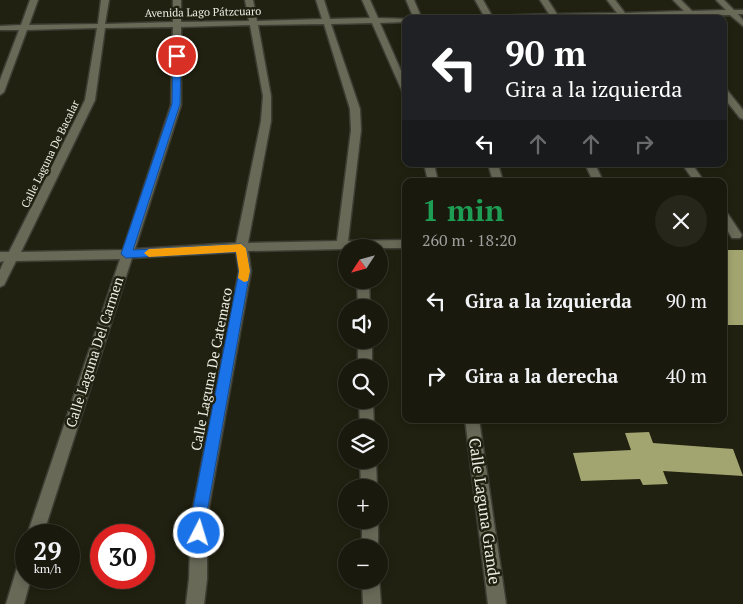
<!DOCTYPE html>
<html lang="es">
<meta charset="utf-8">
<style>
:root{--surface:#19190d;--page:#26261b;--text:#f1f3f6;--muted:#9fa09d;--line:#37382e}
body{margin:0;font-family:"PT Serif",serif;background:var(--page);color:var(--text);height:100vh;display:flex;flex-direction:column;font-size:19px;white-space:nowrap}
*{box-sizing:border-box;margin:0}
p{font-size:16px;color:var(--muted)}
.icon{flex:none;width:28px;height:28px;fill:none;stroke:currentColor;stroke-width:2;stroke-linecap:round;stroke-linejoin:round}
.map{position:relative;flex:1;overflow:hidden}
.panel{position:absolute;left:402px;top:178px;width:325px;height:245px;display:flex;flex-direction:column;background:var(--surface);border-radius:10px;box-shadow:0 2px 8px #0003,0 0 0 1px var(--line)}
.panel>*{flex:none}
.guide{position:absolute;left:402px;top:15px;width:325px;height:152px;border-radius:10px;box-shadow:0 2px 8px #0003,0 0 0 1px var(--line);background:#202124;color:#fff;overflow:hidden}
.needle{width:32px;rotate:234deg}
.controls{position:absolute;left:338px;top:239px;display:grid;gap:10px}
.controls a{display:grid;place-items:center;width:50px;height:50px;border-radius:50%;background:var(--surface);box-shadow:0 2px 8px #0003,0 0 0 1px var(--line);font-size:25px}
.speed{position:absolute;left:15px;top:524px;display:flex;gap:10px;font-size:25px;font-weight:700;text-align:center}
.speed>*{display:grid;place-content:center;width:65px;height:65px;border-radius:50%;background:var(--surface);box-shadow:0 2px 8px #0003,0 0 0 1px var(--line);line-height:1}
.speed small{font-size:12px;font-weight:400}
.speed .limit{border:8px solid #d22;background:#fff;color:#111}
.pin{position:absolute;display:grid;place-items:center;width:42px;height:42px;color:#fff;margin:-21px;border:2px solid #fff;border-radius:50%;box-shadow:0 1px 5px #0007}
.me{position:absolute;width:55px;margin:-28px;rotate:5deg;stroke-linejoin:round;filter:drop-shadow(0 0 4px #0008)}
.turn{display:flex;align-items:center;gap:18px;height:105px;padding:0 20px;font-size:22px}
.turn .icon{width:65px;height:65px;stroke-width:2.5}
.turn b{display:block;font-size:35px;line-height:42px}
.lanes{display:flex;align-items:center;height:48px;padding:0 20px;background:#0003;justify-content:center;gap:25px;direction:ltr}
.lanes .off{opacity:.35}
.round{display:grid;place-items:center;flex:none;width:52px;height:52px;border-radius:26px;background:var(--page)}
.summary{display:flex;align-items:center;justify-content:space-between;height:85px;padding:0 20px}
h1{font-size:30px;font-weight:600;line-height:38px;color:#1e9e55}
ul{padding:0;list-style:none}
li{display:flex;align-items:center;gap:15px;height:75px;padding:0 20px}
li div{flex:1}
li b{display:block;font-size:19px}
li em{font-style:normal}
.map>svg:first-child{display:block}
.building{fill:#a2a56f}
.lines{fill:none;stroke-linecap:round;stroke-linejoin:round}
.minor-casing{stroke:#3c3d33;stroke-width:3}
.minor{fill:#686957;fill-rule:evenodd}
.route{fill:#1a73e8;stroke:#114b97}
.slow{fill:#f59e0b}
.labels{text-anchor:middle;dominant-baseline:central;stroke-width:5;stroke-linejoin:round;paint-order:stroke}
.far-street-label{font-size:11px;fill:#edeee3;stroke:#212111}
.street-label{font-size:14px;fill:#edeee3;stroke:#212111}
.near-street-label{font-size:16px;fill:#edeee3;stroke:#212111}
</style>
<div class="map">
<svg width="743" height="604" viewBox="0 0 743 604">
<rect width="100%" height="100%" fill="#212111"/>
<g class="building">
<rect x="724" y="250" width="19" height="75"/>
<path d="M649 432 653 443 733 449 743 476 663 471 668 484 643 485 640 479 581 481 573 453 631 450 625 433Z"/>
</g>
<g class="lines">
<defs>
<g id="minor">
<path d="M30 0H38L29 25 98 24 101 0H109L105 24 173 22V0H181V22L249 21 245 0H253L257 21 322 19 316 0H324L330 19 370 18 362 0H370L378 18 409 19H406V22L380 23 406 82V94L402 91 372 23 331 24 360 109 361 130 348 241 406 240V248H346V249L248 251 251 271 207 518V579L204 604H186L189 579 191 518 239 271 236 252 132 258 43 535H27L120 259 16 261 4 285 0 287V270L4 261 0 262V252H9L85 100 97 28 27 30 4 92 0 95V80L19 30H0V26L21 25ZM324 24 350 109 351 130 337 241 248 243 271 121V96L258 25ZM250 25 263 96 261 121 236 243 135 249 181 105V27ZM173 27 171 105 123 250 21 252 95 100 105 28Z"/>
<path d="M406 0H414L422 19H414Z"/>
<path d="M475 0H483L492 16 549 14 540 0H548L557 14 617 13 607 0H615L625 13 684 11 673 0H681L692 11 726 10 716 0H724L734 10H743V14H738L743 20V26L730 15 560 19H453L457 17 484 16Z"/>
<path d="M724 89 727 90 743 110V119L740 118 724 98Z"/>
<path d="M424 164H434L438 181H428Z"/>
<path d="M488 164H498L503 181H493Z"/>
<path d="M585 164H595L603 181H593Z"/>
<path d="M682 164H692L704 181H694Z"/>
<path d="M724 213 728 214 742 235 740 238H732L724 225Z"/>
<path d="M357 280H369L370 308H358Z"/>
<rect x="358" y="340" width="14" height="28"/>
<path d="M359 400H373L374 428H360Z"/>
<path d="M465 419H479L506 604H488Z"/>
<path d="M360 460H376L377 488H361Z"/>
<rect x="362" y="520" width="16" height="28"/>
<path d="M26 556V578H31L24 604H6L20 558Z"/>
<path d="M379 578 381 604H363L362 580H379Z"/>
</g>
</defs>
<use href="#minor" class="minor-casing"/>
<use href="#minor" class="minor"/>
</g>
<path class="route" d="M177 53 181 56 180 104 133 250 241 244 246 248 250 271 206 518 204 538 199 540 193 538 191 518 239 271 236 252 126 258 121 254 172 104 173 56Z"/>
<path class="slow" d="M241 244 246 248 250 271 248 281 244 282 238 278 239 271 236 252 149 257 144 253 149 249Z"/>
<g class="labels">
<g class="far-street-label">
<text transform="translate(203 12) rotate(-1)">Avenida Lago Pátzcuaro</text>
<text transform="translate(50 154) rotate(-64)">Calle Laguna De Bacalar</text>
</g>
<g class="street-label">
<text transform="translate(94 352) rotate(-72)">Calle Laguna Del Carmen</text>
<text transform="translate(211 369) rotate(-79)">Calle Laguna De Catemaco</text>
</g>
<g class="near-street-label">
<text transform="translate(485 511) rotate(82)">Calle Laguna Grande</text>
</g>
</g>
</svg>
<div class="controls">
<a><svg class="needle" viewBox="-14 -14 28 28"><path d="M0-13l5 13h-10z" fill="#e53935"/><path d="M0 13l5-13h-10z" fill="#9fa09d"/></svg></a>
<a><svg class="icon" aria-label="sound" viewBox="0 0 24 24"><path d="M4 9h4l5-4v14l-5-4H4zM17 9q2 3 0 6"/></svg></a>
<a><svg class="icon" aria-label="search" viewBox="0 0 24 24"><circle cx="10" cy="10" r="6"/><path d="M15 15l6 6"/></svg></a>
<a><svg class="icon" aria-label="layers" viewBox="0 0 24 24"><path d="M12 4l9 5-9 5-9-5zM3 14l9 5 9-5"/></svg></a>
<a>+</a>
<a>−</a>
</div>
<div class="speed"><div>29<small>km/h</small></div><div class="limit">30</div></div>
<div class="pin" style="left:177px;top:56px;background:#d93025"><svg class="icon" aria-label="arrive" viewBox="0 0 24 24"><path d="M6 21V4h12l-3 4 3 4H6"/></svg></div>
<svg class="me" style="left:199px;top:533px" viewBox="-20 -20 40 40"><circle r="17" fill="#1a73e8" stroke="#fff" stroke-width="3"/><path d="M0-11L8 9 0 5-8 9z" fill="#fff"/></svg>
<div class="guide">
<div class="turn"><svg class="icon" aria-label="left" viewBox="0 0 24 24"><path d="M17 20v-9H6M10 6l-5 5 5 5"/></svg><div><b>90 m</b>Gira a la izquierda</div></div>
<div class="lanes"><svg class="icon" aria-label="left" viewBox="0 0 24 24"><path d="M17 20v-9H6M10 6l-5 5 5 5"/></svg><svg class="icon off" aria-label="ahead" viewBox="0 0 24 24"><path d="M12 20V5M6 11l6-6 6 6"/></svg><svg class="icon off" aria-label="ahead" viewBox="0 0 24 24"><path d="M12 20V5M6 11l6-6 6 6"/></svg><svg class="icon off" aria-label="right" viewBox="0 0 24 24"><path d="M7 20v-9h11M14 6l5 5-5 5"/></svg></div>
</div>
<section class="panel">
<div class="summary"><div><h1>1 min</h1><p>260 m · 18:20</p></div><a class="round"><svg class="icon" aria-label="close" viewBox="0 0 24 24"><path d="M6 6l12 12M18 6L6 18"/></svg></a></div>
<ul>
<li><svg class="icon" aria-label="left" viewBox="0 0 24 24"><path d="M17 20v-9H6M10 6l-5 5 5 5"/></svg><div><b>Gira a la izquierda</b></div><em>90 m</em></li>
<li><svg class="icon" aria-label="right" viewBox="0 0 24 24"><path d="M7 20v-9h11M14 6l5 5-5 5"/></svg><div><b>Gira a la derecha</b></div><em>40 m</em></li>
</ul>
</section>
</div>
